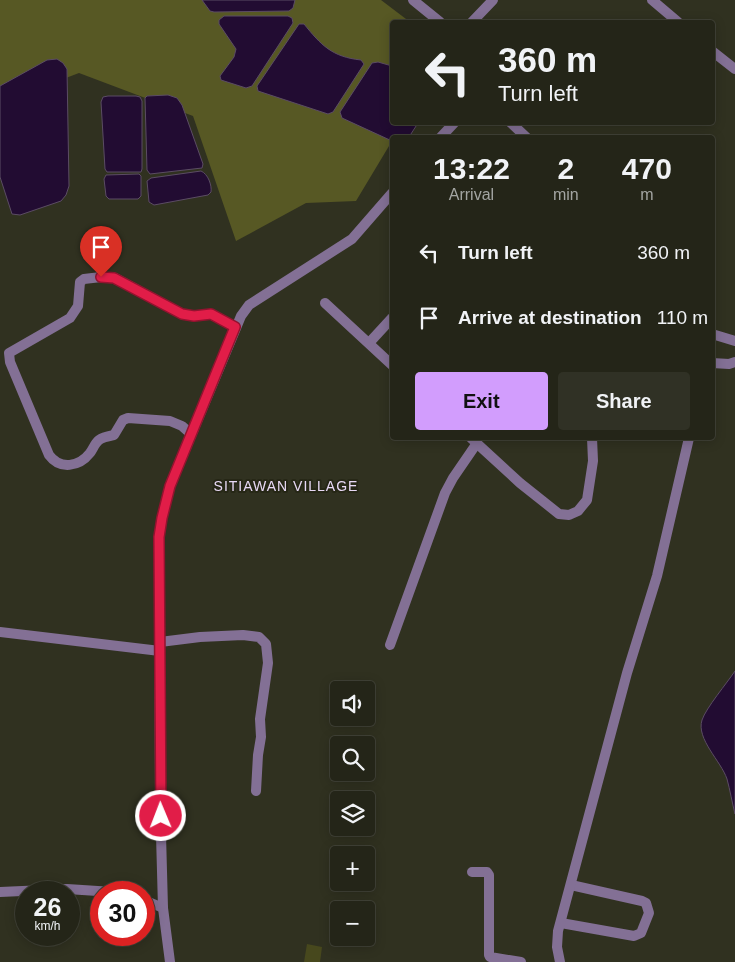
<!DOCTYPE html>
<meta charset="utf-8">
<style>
:root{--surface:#242518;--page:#303125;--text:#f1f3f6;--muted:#a3a5a2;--line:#414237;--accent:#d29dfd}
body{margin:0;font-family:Helvetica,sans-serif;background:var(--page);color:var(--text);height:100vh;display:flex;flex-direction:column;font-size:19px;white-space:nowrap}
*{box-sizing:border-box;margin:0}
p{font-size:16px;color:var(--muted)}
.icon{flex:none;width:28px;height:28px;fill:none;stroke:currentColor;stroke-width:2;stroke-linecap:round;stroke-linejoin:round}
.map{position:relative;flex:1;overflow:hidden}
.side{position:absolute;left:390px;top:135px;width:325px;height:305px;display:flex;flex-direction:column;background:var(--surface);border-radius:5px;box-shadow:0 2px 12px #0003,0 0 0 1px var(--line)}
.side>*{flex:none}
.top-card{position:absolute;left:390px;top:20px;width:325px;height:105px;border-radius:5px;box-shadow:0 2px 12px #0003,0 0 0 1px var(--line);background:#242518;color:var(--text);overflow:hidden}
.controls{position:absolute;left:330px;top:681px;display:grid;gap:10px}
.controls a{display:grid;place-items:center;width:45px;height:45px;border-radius:5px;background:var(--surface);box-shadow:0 2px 12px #0003,0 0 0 1px var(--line);font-size:25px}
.speed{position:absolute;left:15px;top:881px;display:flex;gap:10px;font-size:25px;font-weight:700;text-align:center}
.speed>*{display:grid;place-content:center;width:65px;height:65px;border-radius:50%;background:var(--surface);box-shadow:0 2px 12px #0003,0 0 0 1px var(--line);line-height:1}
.speed small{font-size:12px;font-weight:400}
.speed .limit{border:8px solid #d22;background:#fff;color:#111}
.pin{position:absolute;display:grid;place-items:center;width:42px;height:42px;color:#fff;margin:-51px -21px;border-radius:50% 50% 50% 0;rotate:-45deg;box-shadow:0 0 5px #0007}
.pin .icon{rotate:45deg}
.me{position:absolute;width:55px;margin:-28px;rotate:359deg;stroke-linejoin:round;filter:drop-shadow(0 0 4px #0008)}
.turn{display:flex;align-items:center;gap:18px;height:105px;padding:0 25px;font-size:22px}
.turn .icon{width:65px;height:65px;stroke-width:2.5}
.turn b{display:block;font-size:35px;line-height:42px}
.eta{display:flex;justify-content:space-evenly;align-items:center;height:85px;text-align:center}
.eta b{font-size:30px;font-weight:700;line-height:35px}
.primary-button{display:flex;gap:10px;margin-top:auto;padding:10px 25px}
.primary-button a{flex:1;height:58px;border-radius:5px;background:var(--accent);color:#111;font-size:20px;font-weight:700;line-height:58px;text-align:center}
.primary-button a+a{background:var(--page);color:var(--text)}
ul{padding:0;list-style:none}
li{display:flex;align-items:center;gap:15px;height:65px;padding:0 25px}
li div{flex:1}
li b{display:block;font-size:19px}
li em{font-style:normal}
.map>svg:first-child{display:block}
.green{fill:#47481d}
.forest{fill:#575824}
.water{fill:#220c32;stroke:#5b4c64}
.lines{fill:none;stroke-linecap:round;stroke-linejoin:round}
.minor{stroke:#837095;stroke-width:10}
.route-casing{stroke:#92132f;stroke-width:12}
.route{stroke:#e11d48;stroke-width:9}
.labels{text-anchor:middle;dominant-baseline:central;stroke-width:4;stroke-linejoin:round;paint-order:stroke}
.neighbourhood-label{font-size:14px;letter-spacing:1px;fill:#e8d9f5;stroke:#262716}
</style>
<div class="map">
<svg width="735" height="962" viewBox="0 0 735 962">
<rect width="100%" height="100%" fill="#303120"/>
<path class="green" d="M307 944 322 947 320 962H304Z"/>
<path class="forest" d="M0 0H381L410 22H392V141L356 201 306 203 236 241 193 116 79 73 0 103Z"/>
<g class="water">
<path d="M202 0H295L293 8 289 11 214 12 210 11Z"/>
<path d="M224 16H288L292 18 293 23 252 86 246 88 221 80 220 76 234 57 236 49 219 24V20Z"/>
<path d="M299 24H304C321 45 332 57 361 60L364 64 333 112 328 114 258 91 257 86Z"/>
<path d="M57 59 63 63 67 69 69 186 66 195 61 201 20 215 12 214 0 177V86L47 60Z"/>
<path d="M378 62 392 66V122L418 123 409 137 392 138V141L342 118 340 112 372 63Z"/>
<path d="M168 95 177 98 182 105 203 164 202 168 150 174 147 170 145 98 147 96Z"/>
<path d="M108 96H136L140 97 142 101V169L141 172H107L105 169 101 102 103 97Z"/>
<path d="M201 171C208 174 212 185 211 192L208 195 154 205 149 202 147 181 151 178Z"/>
<path d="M139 174 141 176V196L138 199H109L106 196 104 179 106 175Z"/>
<path d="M735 671V814C732 802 730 790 727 779 721 761 696 739 702 720 706 708 727 683 735 671Z"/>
</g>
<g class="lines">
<g class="minor">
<path d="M413 0 440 22"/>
<path d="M652 0 678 22"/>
<path d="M472 22 493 0"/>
<path d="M712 51 735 69"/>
<path d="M510 122 527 138"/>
<path d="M440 138 455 122"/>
<path d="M325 303 392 365"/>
<path d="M712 334 735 341"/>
<path d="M369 343 392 318"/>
<path d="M712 363 729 364 735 362"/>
<path d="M191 434 182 426 170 421 128 418 123 420 114 435C109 436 103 437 99 440 95 443 93 449 90 453 79 467 60 470 49 455L10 362 9 353 70 318 78 306 80 282 84 279 101 277 115 278 182 314 194 316 211 314 235 327"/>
<path d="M471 438 520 483 559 514 569 515 578 511 587 500 593 461 592 438"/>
<path d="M0 632 160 651"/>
<path d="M160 642 200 637 243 635 259 637 266 644 268 663 260 719 261 737 258 755 256 791"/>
<path d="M390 645 445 493 453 478 477 443"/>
<path d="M472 872H487L489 875V955L490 957 521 962"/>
<path d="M0 892 67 889 113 892"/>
<path d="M144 900 163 908"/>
<path d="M561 923 634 936 641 933 649 913 646 903 642 901 571 885"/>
<path d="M170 962 163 908 160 798 159 537 162 518 170 486 241 316 249 305 352 239 392 193"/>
<path d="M560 962 557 947 558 931 627 673 657 576 689 438"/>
</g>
</g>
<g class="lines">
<defs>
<path id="route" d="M101 277 114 278 182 314 194 316 211 314 235 327 170 486 162 518 159 537 161 816"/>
</defs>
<use href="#route" class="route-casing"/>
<use href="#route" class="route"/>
</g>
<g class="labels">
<g class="neighbourhood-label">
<text x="286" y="486">SITIAWAN VILLAGE</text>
</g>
</g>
</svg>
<div class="controls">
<a><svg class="icon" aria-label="sound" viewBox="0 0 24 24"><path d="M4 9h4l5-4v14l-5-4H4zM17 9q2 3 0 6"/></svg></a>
<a><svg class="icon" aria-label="search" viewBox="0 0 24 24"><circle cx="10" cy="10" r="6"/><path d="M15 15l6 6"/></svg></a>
<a><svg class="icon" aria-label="layers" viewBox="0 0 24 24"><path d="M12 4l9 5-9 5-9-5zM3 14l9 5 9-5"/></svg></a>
<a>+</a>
<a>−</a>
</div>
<div class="speed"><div>26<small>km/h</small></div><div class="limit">30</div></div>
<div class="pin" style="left:101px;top:277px;background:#d93025"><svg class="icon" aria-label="arrive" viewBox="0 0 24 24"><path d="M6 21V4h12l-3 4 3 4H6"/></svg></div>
<svg class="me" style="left:161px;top:816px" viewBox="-20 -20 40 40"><circle r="17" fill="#e11d48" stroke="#fff" stroke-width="3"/><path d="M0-11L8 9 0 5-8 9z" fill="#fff"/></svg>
<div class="top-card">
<div class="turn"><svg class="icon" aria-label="left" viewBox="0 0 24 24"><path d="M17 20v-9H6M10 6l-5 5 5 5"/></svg><div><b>360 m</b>Turn left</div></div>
</div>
<section class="side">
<div class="eta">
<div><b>13:22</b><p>Arrival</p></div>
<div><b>2</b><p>min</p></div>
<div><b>470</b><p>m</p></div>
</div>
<ul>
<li><svg class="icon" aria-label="left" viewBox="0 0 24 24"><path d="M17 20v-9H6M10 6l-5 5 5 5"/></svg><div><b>Turn left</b></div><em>360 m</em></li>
<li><svg class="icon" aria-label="arrive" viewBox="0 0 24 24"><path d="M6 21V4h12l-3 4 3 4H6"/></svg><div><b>Arrive at destination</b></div><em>110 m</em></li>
</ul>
<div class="primary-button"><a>Exit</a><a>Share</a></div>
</section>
</div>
